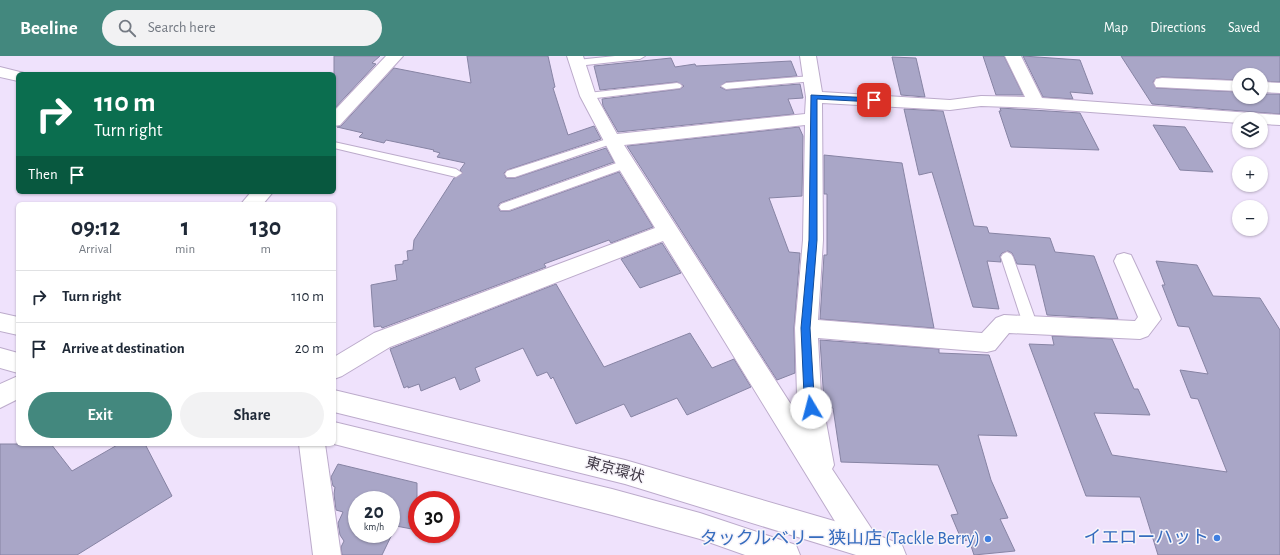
<!DOCTYPE html>
<meta charset="utf-8">
<style>
:root{--surface:#fff;--page:#f2f2f3;--text:#1f2937;--muted:#747a83;--line:#e0e1e3;--accent:#43887e}
body{margin:0;font-family:"Alegreya Sans","Noto Sans JP",sans-serif;background:var(--page);color:var(--text);height:100vh;display:flex;flex-direction:column;font-size:15px;white-space:nowrap}
*{box-sizing:border-box;margin:0}
p{font-size:13px;color:var(--muted)}
.icon{flex:none;width:22px;height:22px;fill:none;stroke:currentColor;stroke-width:2;stroke-linecap:round;stroke-linejoin:round}
.map{position:relative;flex:1;overflow:hidden}
.details{position:absolute;left:16px;top:146px;width:320px;height:244px;display:flex;flex-direction:column;background:var(--surface);border-radius:6px;box-shadow:0 1px 3px #0004}
.details>*{flex:none}
.guide{position:absolute;left:16px;top:16px;width:320px;height:122px;border-radius:6px;box-shadow:0 1px 3px #0004;background:#0b6e4f;color:#fff;overflow:hidden}
.controls{position:absolute;left:1232px;top:12px;display:grid;gap:8px}
.controls a{display:grid;place-items:center;width:36px;height:36px;border-radius:50%;background:var(--surface);box-shadow:0 1px 3px #0004;font-size:20px}
.speed{position:absolute;left:348px;top:435px;display:flex;gap:8px;font-size:20px;font-weight:700;text-align:center}
.speed>*{display:grid;place-content:center;width:52px;height:52px;border-radius:50%;background:var(--surface);box-shadow:0 1px 3px #0004;line-height:1}
.speed small{font-size:10px;font-weight:400}
.speed .limit{border:6px solid #d22;background:#fff;color:#111}
.pin{position:absolute;display:grid;place-items:center;width:34px;height:34px;color:#fff;margin:-17px;border-radius:8px;box-shadow:0 2px 6px #0006}
.me{position:absolute;width:44px;margin:-22px;rotate:352deg;stroke-linejoin:round;filter:drop-shadow(0 0 3px #0008)}
.turn{display:flex;align-items:center;gap:14px;height:84px;padding:0 12px;font-size:18px}
.turn .icon{width:52px;height:52px;stroke-width:2.5}
.turn b{display:block;font-size:28px;line-height:34px}
.then{display:flex;align-items:center;height:38px;padding:0 12px;background:#0003;gap:8px;font-size:15px}
.eta{display:flex;justify-content:space-evenly;align-items:center;height:68px;text-align:center}
.eta b{font-size:24px;font-weight:700;line-height:28px}
.button{display:flex;gap:8px;margin-top:auto;padding:8px 12px}
.button a{flex:1;height:46px;border-radius:24px;background:var(--accent);color:#fff;font-size:16px;font-weight:700;line-height:46px;text-align:center}
.button a+a{background:var(--page);color:var(--text)}
ul{padding:0;list-style:none}
li{display:flex;align-items:center;gap:12px;height:52px;padding:0 12px;border-top:1px solid var(--line)}
li div{flex:1}
li b{display:block;font-size:15px}
li em{font-style:normal}
header{display:flex;align-items:center;gap:24px;box-sizing:border-box;height:56px;padding:0 20px;background:var(--accent);color:#fff}
header strong{font-size:19px}
nav{display:flex;gap:22px;margin-inline-start:auto;font-size:14px}
.search{width:280px;height:36px;background:var(--page);display:flex;align-items:center;gap:10px;box-sizing:border-box;padding:0 14px;border-radius:22px;color:var(--muted);font-size:15px}
.map>svg:first-child{display:block}
.building{fill:#a9a6c7;stroke:#8784a4;fill-rule:evenodd}
.lines{fill:none;stroke-linecap:round;stroke-linejoin:round}
.service-casing{stroke:#bcabcb;stroke-width:2}
.minor-casing{stroke:#bcabcb;stroke-width:2}
.tertiary-casing{stroke:#bcabcb;stroke-width:2}
.trunk-casing{stroke:#bcabcb;stroke-width:2}
.service{fill:#fff;fill-rule:evenodd}
.minor{fill:#fff;fill-rule:evenodd}
.tertiary{fill:#fff;fill-rule:evenodd}
.trunk{fill:#fff;fill-rule:evenodd}
.route{fill:#1a73e8;stroke:#114b97}
.shop-dot{fill:#3f7fe0;stroke:#f7f4fa;stroke-width:1.5}
.labels{text-anchor:middle;dominant-baseline:central;stroke-width:3;stroke-linejoin:round;paint-order:stroke}
.street-label{font-size:15px;fill:#3e3744;stroke:#f7f4fa}
.near-shop-label{font-size:18px;fill:#366cbe;stroke:#f7f4fa;text-anchor:end}
</style>
<header>
<strong>Beeline</strong>
<div class="search"><svg class="icon" aria-label="search" viewBox="0 0 24 24"><circle cx="10" cy="10" r="6"/><path d="M15 15l6 6"/></svg>Search here</div>
<nav><a>Map</a><a>Directions</a><a>Saved</a></nav>
</header>
<div class="map">
<svg width="1280" height="499" viewBox="0 0 1280 499">
<rect width="100%" height="100%" fill="#efe2fc"/>
<g class="building">
<path d="M334 0H380L372 7 376 8 334 53Z"/>
<path d="M467 0H548L555 31 553 32 568 79 594 70 601 83 507 114 504 117 506 122H515L606 92 614 106 500 147 498 150 500 155H510L619 116 653 171 611 187 609 184 544 208 546 211 382 272 381 270 374 271 371 229 397 224 395 209 403 208V205L408 204 407 195 413 194 414 184 454 122 463 117 460 114 465 107 437 101 440 97 433 95 434 94 386 84 384 87 359 81 363 77 337 71 341 70 394 12 471 27Z"/>
<path d="M983 0H1004L1023 39H996Z"/>
<path d="M1023 0 1080 4 1093 38 1070 36 1073 43 1043 41Z"/>
<path d="M1121 0H1280V26L1261 25V19H1239V24L1162 21 1156 22 1153 26 1156 32 1239 36V41H1261V38H1280V58L1152 48Z"/>
<path d="M892 1 916 2 925 41 901 39Z"/>
<path d="M671 2 675 11 695 8 696 10 791 5 797 20 726 26 720 31 726 34 800 28 803 42 788 43 794 58 618 76 603 50 602 43 680 33 684 30 677 26 600 34 594 10Z"/>
<path d="M1000 52 1080 57 1099 94 1011 91 999 55H1001Z"/>
<path d="M904 53 943 55 974 170 987 171 989 177 1050 182 1055 196 1094 200 1118 263 1047 259 1035 209 1017 208 1012 197 1008 195 1002 197 1000 200 1001 206 987 205 999 253 973 251 932 116 919 119Z"/>
<path d="M1153 69 1185 71 1213 116 1180 114Z"/>
<path d="M799 71 803 80 802 140 769 142 789 196 800 197 794 272 795 317 777 324 627 90Z"/>
<path d="M824 99 902 107 934 272 820 263 824 199H827V138H824Z"/>
<path d="M662 187 681 217 640 232 621 203Z"/>
<path d="M1156 205 1197 209 1213 240 1260 242 1280 274V499H1158L1140 441 1086 440 1029 288 1054 289 1052 280 1112 283 1134 333H1138L1150 359 1094 357 1112 399 1227 416 1198 343 1191 342 1180 314 1208 318 1189 271 1178 270 1162 229H1165Z"/>
<path d="M556 228 604 311 690 277 712 312 734 303 751 331 687 359 677 342 631 361 624 348 576 368 553 321 551 323 547 316 537 320 523 292 475 312 480 325 460 334 455 321 421 335 419 328 408 332V330L404 332 390 293Z"/>
<path d="M820 284 939 293V297L989 299 1017 380 978 379 991 424 1008 462 1000 463 1015 495 974 499 969 484 962 485 951 459 958 458 938 409 841 406 833 352 825 351 824 346Z"/>
<path d="M0 388H51L72 415 119 388H145L172 440 77 499H0Z"/>
<path d="M338 408 417 427V474L396 470 382 499H342L341 491 344 485 340 479 338 467 343 456 336 454 334 438 335 431 333 430 331 421ZM357 444H391V478H357Z"/>
</g>
<g class="lines">
<defs>
<g id="service">
<path d="M615 0H645L640 3 577 10 572 7 577 4Z"/>
<path d="M811 20 816 23 814 25 726 33 721 30 726 27Z"/>
<path d="M677 27 680 28 682 30 680 32 588 43 583 40 588 37Z"/>
<path d="M613 81 618 84 617 86 515 121H507L505 118 507 115Z"/>
<path d="M334 86 456 113 462 117 456 121 334 92Z"/>
<path d="M625 104 629 105 630 108 629 111 509 154H501L499 151 501 148Z"/>
<path d="M1007 196 1011 198 1013 201 1037 268 1035 272 1030 273 1025 272 1023 268 1001 201 1003 198Z"/>
</g>
<g id="minor">
<path d="M567 0H583L596 40 617 78 805 58 806 41 800 0H816L822 36 950 44 981 40 1025 41 1005 0H1021L1042 42 1280 59V69L1261 68V63H1239V67L1036 52 981 50 950 54 822 47 823 184 818 264 982 277 996 262 1004 259 1135 265 1138 261 1114 205 1117 199 1124 197 1131 199 1161 263 1148 280 1140 283 1009 277 995 294 987 296 818 282 821 339 834 409 832 413 875 478 879 488 875 498H855L663 185 390 291 342 320 334 323V301L374 277 655 172 616 108 580 40ZM805 69 803 184 795 272 797 339 801 364 624 89Z"/>
<path d="M0 11 24 17 25 18H18V25L0 21Z"/>
<path d="M1162 22 1239 25V35L1156 31 1154 27 1156 23Z"/>
<path d="M1261 26 1280 27V37L1261 36Z"/>
<path d="M18 320V343L0 352V328Z"/>
<path d="M299 388H325L341 499H313Z"/>
</g>
<g id="tertiary">
<path d="M386 0H403L340 69 334 70V55Z"/>
<path d="M251 136H273L263 148H241Z"/>
</g>
<g id="trunk">
<path d="M0 257 18 261V279L0 275Z"/>
<path d="M0 292 18 297V317L0 312Z"/>
<path d="M334 334 625 404 865 474 902 489 906 499H856L625 428 334 356Z"/>
<path d="M334 366 612 433 700 457 796 489 800 499H745L700 483 612 459 334 388Z"/>
</g>
</defs>
<use href="#service" class="service-casing"/>
<use href="#minor" class="minor-casing"/>
<use href="#tertiary" class="tertiary-casing"/>
<use href="#trunk" class="trunk-casing"/>
<use href="#service" class="service"/>
<use href="#minor" class="minor"/>
<use href="#tertiary" class="tertiary"/>
<use href="#trunk" class="trunk"/>
</g>
<path class="route" d="M811 39 874 42 878 44 874 46 817 43V184L810 272 814 339 816 352 811 357 806 352 804 339 801 272 809 184Z"/>
<g class="shop-dot">
<circle cx="1217" cy="482" r="4"/>
<circle cx="988" cy="483" r="4"/>
</g>
<g class="labels">
<g class="street-label">
<text transform="translate(615 414) rotate(15)">東京環状</text>
</g>
<g class="near-shop-label">
<text x="1209" y="482">イエローハット</text>
<text x="980" y="483">タックルベリー 狭山店 (Tackle Berry)</text>
</g>
</g>
</svg>
<div class="controls">
<a><svg class="icon" aria-label="search" viewBox="0 0 24 24"><circle cx="10" cy="10" r="6"/><path d="M15 15l6 6"/></svg></a>
<a><svg class="icon" aria-label="layers" viewBox="0 0 24 24"><path d="M12 4l9 5-9 5-9-5zM3 14l9 5 9-5"/></svg></a>
<a>+</a>
<a>−</a>
</div>
<div class="speed"><div>20<small>km/h</small></div><div class="limit">30</div></div>
<div class="pin" style="left:874px;top:44px;background:#d93025"><svg class="icon" aria-label="arrive" viewBox="0 0 24 24"><path d="M6 21V4h12l-3 4 3 4H6"/></svg></div>
<svg class="me" style="left:811px;top:352px" viewBox="-20 -20 40 40"><circle r="19" fill="#fff"/><path d="M0-13L10 11 0 6-10 11z" fill="#1a73e8"/></svg>
<div class="guide">
<div class="turn"><svg class="icon" aria-label="right" viewBox="0 0 24 24"><path d="M7 20v-9h11M14 6l5 5-5 5"/></svg><div><b>110 m</b>Turn right</div></div>
<div class="then">Then<svg class="icon" aria-label="arrive" viewBox="0 0 24 24"><path d="M6 21V4h12l-3 4 3 4H6"/></svg></div>
</div>
<section class="details">
<div class="eta">
<div><b>09:12</b><p>Arrival</p></div>
<div><b>1</b><p>min</p></div>
<div><b>130</b><p>m</p></div>
</div>
<ul>
<li><svg class="icon" aria-label="right" viewBox="0 0 24 24"><path d="M7 20v-9h11M14 6l5 5-5 5"/></svg><div><b>Turn right</b></div><em>110 m</em></li>
<li><svg class="icon" aria-label="arrive" viewBox="0 0 24 24"><path d="M6 21V4h12l-3 4 3 4H6"/></svg><div><b>Arrive at destination</b></div><em>20 m</em></li>
</ul>
<div class="button"><a>Exit</a><a>Share</a></div>
</section>
</div>
